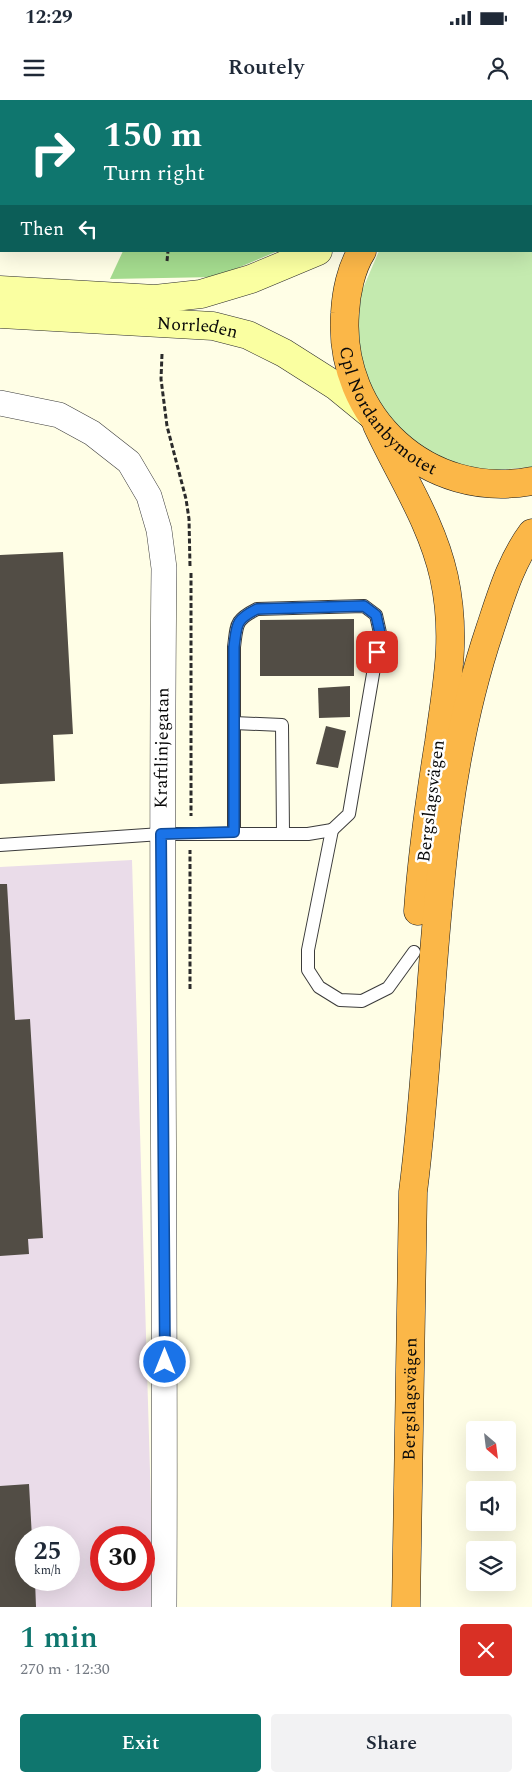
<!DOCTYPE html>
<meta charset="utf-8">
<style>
:root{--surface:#fff;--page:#f2f2f3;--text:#1f2937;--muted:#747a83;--accent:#0f766e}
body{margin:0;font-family:Spectral,serif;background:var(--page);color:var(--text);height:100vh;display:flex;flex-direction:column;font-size:19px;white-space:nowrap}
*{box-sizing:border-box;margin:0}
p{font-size:16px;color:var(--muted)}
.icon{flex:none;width:28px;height:28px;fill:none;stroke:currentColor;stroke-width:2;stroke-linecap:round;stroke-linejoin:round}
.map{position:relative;height:1507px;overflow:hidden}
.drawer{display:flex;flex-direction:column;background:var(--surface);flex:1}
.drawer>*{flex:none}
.top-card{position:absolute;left:0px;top:0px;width:532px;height:152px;box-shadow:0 5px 20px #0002;background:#0f766e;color:#fff;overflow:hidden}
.needle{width:32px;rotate:152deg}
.tools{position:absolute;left:466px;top:1321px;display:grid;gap:10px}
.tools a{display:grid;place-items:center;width:50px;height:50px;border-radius:5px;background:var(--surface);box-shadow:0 5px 20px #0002;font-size:25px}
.speed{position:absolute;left:15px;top:1426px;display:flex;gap:10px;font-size:25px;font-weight:700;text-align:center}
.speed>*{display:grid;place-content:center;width:65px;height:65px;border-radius:50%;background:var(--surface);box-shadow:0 5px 20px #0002;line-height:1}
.speed small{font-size:12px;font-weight:400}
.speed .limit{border:8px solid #d22;background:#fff;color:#111}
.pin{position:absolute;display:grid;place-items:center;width:42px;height:42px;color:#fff;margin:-21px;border-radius:10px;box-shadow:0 2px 8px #0006}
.me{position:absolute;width:55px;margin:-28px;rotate:0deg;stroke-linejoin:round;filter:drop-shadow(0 0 4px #0008)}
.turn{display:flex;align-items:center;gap:18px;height:105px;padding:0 20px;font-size:22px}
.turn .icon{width:65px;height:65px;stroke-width:2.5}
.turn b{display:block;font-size:35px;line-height:42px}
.then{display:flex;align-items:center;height:48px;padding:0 20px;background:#0003;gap:10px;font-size:19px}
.round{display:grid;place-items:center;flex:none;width:52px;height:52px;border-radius:5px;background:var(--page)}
.summary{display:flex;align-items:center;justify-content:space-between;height:85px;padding:0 20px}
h1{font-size:30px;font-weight:600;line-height:38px;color:var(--accent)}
.button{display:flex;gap:10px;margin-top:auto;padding:10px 20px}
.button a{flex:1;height:58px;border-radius:5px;background:var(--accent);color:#fff;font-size:20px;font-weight:600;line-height:58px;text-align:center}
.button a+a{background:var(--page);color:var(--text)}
.status{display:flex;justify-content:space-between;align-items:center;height:35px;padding:0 25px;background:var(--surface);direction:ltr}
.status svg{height:14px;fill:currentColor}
header{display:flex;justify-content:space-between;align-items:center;height:65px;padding:0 20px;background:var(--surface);font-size:22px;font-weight:600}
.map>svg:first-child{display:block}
.industrial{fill:#eadce9;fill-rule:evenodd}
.green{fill:#c4eaaf}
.forest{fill:#a4db8e}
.building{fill:#524d45}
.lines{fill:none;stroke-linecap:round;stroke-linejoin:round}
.lane-casing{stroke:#3c3c3c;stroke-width:14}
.street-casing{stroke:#3c3c3c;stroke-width:26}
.secondary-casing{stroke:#2b2b2b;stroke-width:29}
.highway-casing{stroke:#1a1a1a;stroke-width:29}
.path{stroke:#2b2b2b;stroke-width:3;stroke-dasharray:5 2.5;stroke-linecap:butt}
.lane{stroke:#fff;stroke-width:12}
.street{stroke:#fff;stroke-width:25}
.secondary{stroke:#faffa1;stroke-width:28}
.highway{stroke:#fbb748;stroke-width:28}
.route-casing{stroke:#114b97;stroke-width:12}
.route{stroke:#1a73e8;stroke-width:9}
.labels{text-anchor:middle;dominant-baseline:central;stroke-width:5;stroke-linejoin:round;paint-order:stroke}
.street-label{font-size:18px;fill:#090909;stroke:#fff}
</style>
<div class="status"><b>12:29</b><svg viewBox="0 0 49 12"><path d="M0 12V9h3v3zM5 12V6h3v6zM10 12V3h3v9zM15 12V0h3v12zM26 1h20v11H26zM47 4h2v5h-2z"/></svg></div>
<header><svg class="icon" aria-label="menu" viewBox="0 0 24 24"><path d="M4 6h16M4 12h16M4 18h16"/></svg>Routely<svg class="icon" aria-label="person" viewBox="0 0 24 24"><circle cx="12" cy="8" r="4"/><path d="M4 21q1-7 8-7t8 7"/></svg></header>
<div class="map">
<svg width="532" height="1507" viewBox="0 0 532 1507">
<rect width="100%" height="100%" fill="#fffee6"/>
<path class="industrial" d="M132 760 154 1507H0V767ZM26 1438H69V1480H26ZM101 1438H144V1480H101Z"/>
<path class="green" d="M532 89V367L485 371 437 357 396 327 369 286 357 243 361 193 379 151H531Z"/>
<path class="forest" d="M123 151H278L216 177 110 179Z"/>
<g class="building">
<path d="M63 452 73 634 53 635 55 681 0 684V455Z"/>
<path d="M354 519V576H260V520Z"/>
<path d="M350 586V617L319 618 318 588Z"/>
<path d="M326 626 346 631 338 668 316 664Z"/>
<path d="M0 784H7L15 920 30 919 43 1138 28 1139 29 1154 0 1156Z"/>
<path d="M29 1384 32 1438H26V1480H35L36 1507H0V1386Z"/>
</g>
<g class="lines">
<defs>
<g id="lane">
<path d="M234 623 282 625 283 733"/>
<path d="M332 730 308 850V870L319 887 340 900 362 901 388 888 414 852"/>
<path d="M234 732V547C237 524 235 520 257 509L364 506 376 515 380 533 349 714 332 730"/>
<path d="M0 745 161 734H308L332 730"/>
</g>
<path id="street" d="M0 303 59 315 92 333 129 362 149 396 159 430 164 468C160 815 166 1161 164 1507"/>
<g id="secondary">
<path d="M0 190 155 199 201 194 251 179 318 151"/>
<path id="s1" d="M0 214 213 226 248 235 284 253 336 286 369 313"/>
</g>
<g id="highway">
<path d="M500 1 501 0"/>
<path d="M531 69 532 70"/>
<path id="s2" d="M362 151C351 168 346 193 345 213 337 317 428 401 532 381"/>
<path d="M377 325C400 375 432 422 444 477 457 537 447 583 439 642 430 698 422 755 418 811"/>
<path id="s3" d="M406 1507 413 1092C437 905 429 710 490 529 501 496 511 461 532 433"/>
</g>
</defs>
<use href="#lane" class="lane-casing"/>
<use href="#street" class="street-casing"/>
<use href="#secondary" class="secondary-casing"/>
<use href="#highway" class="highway-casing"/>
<g class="path">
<path d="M183 1V0"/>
<path d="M272 1 275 0"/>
<path d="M0 84H1"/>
<path d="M167 161 168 151"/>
<path d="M162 254 161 279 167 326 186 399 189 419 190 466"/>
<path d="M191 473V716"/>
<path d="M190 889V750"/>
</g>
<use href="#lane" class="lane"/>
<use href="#street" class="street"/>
<use href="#secondary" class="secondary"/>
<use href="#highway" class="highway"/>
</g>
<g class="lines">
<defs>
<path id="route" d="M165 1262 161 734 234 732V547C237 524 235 520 257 509L364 506 376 515 380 533 377 552"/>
</defs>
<use href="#route" class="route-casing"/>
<use href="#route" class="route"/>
</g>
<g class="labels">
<g class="street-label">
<text stroke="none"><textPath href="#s1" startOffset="198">Norrleden</textPath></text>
<text stroke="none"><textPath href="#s2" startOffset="178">Cpl Nordanbymotet</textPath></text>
<text transform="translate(162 648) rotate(-89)">Kraftlinjegatan</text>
<text transform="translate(431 701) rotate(-83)">Bergslagsvägen</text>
<text stroke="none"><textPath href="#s3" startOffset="208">Bergslagsvägen</textPath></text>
</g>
</g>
</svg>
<div class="tools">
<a><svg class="needle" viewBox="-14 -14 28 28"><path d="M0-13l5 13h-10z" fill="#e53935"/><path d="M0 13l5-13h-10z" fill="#747a83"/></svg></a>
<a><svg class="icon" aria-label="sound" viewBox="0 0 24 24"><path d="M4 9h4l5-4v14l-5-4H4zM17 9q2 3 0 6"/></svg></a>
<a><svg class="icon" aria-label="layers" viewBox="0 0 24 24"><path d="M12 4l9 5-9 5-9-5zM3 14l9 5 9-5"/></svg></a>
</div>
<div class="speed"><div>25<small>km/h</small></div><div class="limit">30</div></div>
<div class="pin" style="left:377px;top:552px;background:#d93025"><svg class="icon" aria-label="arrive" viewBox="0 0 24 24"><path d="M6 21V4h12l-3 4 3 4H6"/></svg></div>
<svg class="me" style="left:165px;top:1262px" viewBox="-20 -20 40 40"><circle r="17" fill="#1a73e8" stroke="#fff" stroke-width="3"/><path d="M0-11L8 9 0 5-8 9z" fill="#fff"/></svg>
<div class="top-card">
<div class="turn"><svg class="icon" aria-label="right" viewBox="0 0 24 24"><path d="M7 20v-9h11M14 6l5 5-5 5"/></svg><div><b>150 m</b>Turn right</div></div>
<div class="then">Then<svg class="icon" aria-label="left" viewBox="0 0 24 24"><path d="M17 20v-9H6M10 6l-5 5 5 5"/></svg></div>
</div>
</div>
<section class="drawer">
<div class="summary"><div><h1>1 min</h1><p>270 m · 12:30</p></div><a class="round" style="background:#d93025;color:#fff"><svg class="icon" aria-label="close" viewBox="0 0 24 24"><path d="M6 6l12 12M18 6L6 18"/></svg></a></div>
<div class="button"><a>Exit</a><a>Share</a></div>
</section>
